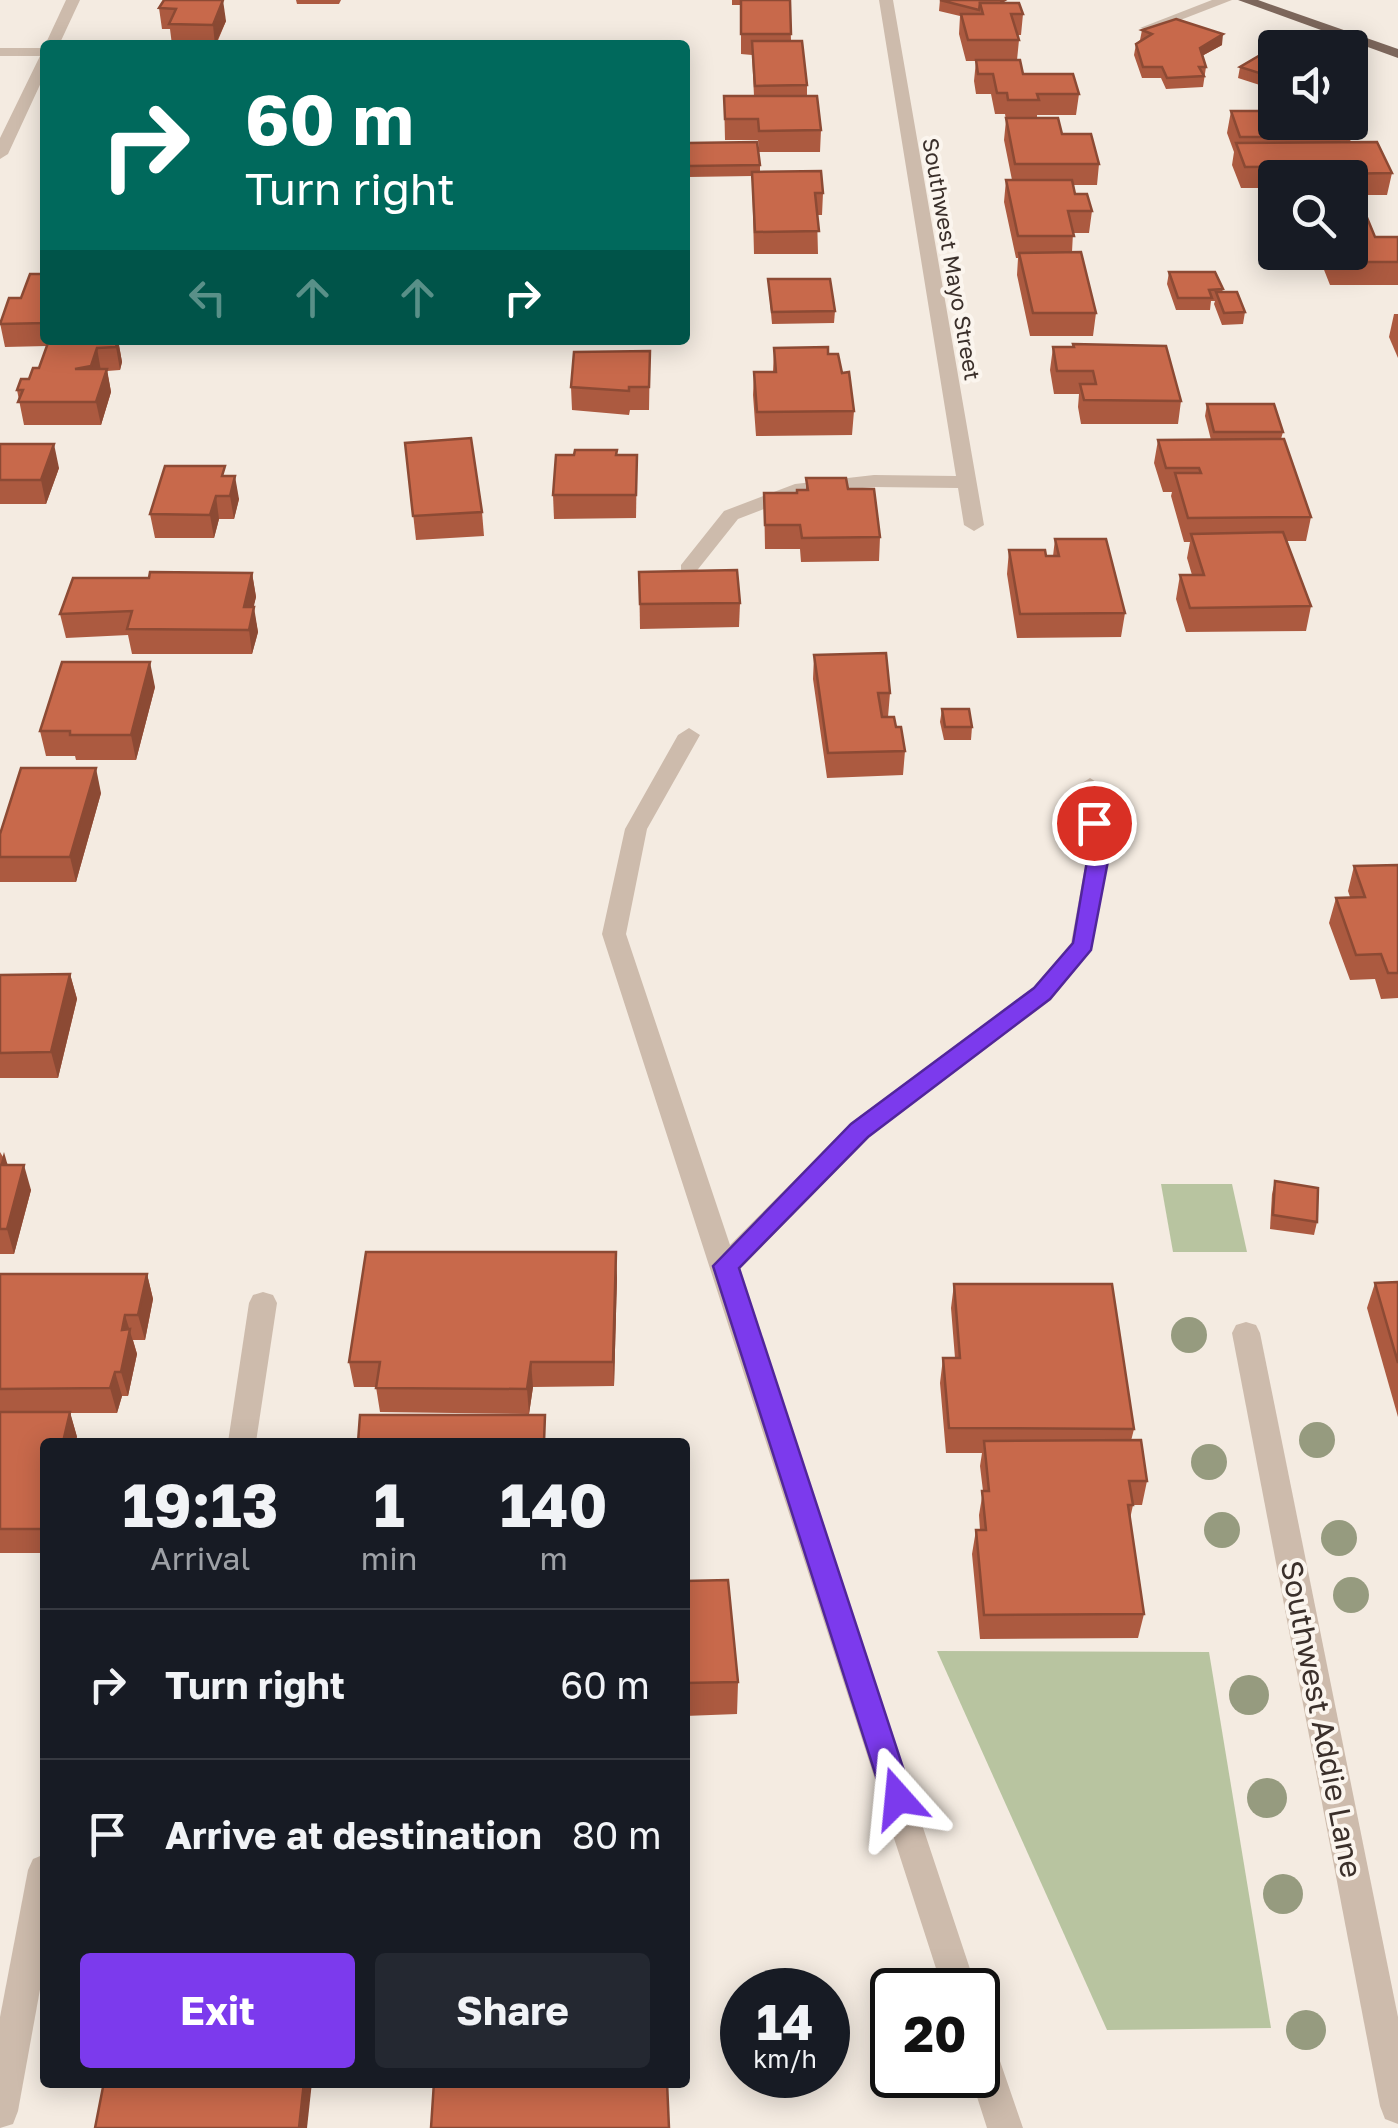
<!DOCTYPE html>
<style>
:root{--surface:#171b24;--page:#242831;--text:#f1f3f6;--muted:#9ea1a6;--line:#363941;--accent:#7c3aed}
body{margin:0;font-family:"Golos Text",sans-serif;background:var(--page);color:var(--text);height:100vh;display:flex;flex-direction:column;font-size:38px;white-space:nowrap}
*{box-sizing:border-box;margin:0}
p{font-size:32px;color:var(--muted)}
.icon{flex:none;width:55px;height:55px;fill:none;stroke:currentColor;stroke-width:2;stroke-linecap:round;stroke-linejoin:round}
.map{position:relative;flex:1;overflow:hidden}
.side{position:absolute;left:40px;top:1438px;width:650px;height:650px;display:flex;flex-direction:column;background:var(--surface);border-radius:10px;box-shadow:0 5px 25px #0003}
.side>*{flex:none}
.top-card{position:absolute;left:40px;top:40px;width:650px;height:305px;border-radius:10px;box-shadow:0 5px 25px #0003;background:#00695c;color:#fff;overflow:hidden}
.tools{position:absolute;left:1258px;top:30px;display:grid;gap:20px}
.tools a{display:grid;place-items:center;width:110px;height:110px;border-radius:10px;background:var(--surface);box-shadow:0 5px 25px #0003;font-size:50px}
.speed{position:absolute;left:720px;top:1968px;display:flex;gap:20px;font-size:50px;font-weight:700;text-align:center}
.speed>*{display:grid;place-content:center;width:130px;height:130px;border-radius:50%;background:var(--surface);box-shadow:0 5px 25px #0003;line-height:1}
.speed small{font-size:25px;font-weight:400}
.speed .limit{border:5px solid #111;border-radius:15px;background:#fff;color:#111}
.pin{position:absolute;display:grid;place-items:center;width:85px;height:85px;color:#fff;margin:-42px;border:5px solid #fff;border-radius:50%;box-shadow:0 2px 10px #0007}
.me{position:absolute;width:110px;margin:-55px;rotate:342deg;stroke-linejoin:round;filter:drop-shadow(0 0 8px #0008)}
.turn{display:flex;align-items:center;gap:35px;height:210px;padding:0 40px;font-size:45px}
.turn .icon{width:130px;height:130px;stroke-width:2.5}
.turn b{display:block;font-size:70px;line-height:85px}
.lanes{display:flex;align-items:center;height:95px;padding:0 40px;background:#0003;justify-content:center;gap:50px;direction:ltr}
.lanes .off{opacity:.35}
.eta{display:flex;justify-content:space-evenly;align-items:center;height:170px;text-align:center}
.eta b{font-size:60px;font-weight:700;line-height:70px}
.cta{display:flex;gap:20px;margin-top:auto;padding:20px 40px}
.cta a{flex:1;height:115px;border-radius:10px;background:var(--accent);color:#fff;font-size:40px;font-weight:700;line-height:115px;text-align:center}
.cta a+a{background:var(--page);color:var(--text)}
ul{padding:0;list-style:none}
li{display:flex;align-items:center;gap:30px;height:150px;padding:0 40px;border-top:2px solid var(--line)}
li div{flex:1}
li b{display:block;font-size:38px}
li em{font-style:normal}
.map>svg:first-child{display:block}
.green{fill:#b8c4a0}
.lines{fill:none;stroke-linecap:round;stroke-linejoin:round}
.minor{fill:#cdbbac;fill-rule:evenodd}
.major{fill:#7d675c;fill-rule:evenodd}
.tree{fill:#969b7f}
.wall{fill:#ac5a40}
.shaded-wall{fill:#8c4a34}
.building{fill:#c8694b;stroke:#8c4a34;stroke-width:2.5}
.route{fill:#7c3aed;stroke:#51269a;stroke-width:2.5}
.labels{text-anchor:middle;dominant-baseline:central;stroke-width:8;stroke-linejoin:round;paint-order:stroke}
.far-street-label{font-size:22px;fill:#3b302b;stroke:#fbf5ee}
.near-street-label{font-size:30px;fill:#3b302b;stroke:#fbf5ee}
</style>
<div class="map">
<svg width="1398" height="2128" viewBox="0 0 1398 2128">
<rect width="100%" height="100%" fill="#f4ebe1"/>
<g class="green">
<path d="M1161 1184H1232L1247 1252H1173Z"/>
<path d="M937 1651 1209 1652 1271 2028 1107 2030Z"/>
</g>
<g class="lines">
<g class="minor">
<path d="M66 0H80L59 45H45Z"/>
<path d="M879 0H893L984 525 974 531 964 525 958 488 874 487 805 493 738 519 695 573H681V565L724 511 795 484 874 475 956 476Z"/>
<path d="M1212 0H1232L1152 31 1140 28Z"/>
<path d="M0 48H45V74L8 154 0 159V138L40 56H0Z"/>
<path d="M689 728 700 735 647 829 626 934 730 1245 851 1123 1033 988 1071 943 1086 861 1079 785 1090 778 1101 785 1108 861 1091 951 1051 1000 869 1137 738 1271 977 1990H943L602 934 625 829 678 735Z"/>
<path d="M263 1292 273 1295 277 1303 256 1442H228L249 1303 253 1295Z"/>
<path d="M1246 1322 1256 1325 1260 1333 1398 2017V2124L1385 2119 1380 2106 1232 1333 1236 1325Z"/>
<path d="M45 1854V1962L18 2111 13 2124 0 2128V2017L28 1870 33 1859Z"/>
<path d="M978 2026 990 2032 1023 2128H987L970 2075H978Z"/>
</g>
<path class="major" d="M1238 0H1258L1398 49V58Z"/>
</g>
<g class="tree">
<circle cx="1189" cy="1335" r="18"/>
<circle cx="1317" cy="1440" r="18"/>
<circle cx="1209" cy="1462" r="18"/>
<circle cx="1222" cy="1530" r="18"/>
<circle cx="1339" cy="1538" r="18"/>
<circle cx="1351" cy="1595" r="18"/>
<circle cx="1249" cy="1695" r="20"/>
<circle cx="1267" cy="1798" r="20"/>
<circle cx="1283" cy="1894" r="20"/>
<circle cx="1306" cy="2030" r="20"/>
</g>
<g class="wall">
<path d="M164 0 226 21 216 45H172L170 29H162L159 8Z"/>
<path d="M296 0H341L339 4H297Z"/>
<path d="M732 0H790L791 41 807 85V96L821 130 820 152H759L758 140H725L724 96H754L752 55 741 54V5H732Z"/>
<path d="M940 0 1005 3 1023 14 1021 35H1017L1019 40 1017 60 1023 74 1079 94 1076 115H1037V118L1062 134 1099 164 1097 185H1073L1075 194 1092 211 1089 233H1073L1072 252 1096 313 1093 336H1030L1017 275 1018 258H1016L1004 202 1006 180H1012L1004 140 1006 120 1005 114H995L991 94H976L974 81 976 61H966L959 34 960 16 939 11Z"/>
<path d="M1142 30 1222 45 1202 56 1206 67 1203 87 1166 89 1161 78H1142L1134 55 1136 44 1140 40Z"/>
<path d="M1275 53V102L1266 100 1268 89 1269 88 1238 78 1240 67Z"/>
<path d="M1231 111 1351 137 1350 143 1392 173 1387 195H1350V178H1275V188H1241L1232 165 1234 152 1227 133Z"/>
<path d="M688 143 760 165V172L823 193 822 215H817L818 254H754L752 176 689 177Z"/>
<path d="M1375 237H1398V285H1330L1317 252H1350Z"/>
<path d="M1169 272 1223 289 1222 292 1245 312 1243 324 1222 325 1214 304 1215 301H1211L1210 310H1176L1167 284Z"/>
<path d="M45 274V340H147L145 345H119L122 362 120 370 107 371 111 392 101 425H24L17 390 39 368 47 346 5 347 0 323 21 298Z"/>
<path d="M768 279 835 311 834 323 772 324Z"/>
<path d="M1394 314H1398V358L1389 337Z"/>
<path d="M1073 344 1181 401 1178 424H1081L1078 407 1079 394H1054L1050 370 1053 347H1072Z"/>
<path d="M774 348 828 354 854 411 852 435 756 436 753 395 754 372H773Z"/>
<path d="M650 351 649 410H630L629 415 572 410 571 387Z"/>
<path d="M1207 404 1283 432 1281 439 1311 517 1306 541H1287L1311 606 1306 631 1186 632 1176 599 1180 575H1192L1187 558 1190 542H1184L1171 496 1172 492H1163L1154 463 1158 440H1211L1205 416Z"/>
<path d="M405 443 482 512 484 536 416 540Z"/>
<path d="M0 444 59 468 46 504H0Z"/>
<path d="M617 455H637L636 518 554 519 553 495Z"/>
<path d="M227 476 239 499 234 519H219L214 538H155L150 514Z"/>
<path d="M806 478 848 489 880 537 879 561 801 562 800 549H765L764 493H797L806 490Z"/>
<path d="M1055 539 1125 613 1121 637 1017 638 1007 574 1009 550 1053 556Z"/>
<path d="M639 572 740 603 739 627 640 629Z"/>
<path d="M252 573 256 597 253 607 258 632 252 654H132L128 635 66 638 60 614 149 578Z"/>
<path d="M814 655 890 693 888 717 896 727 905 751 903 775 827 778 813 679Z"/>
<path d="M155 687 136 760H76L75 756H46L40 731Z"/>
<path d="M942 709 972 727 971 740H944L940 722Z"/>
<path d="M101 793 76 882H0V834Z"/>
<path d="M1398 865V998L1381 999 1375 979 1350 980 1329 923 1336 898 1350 897 1348 891 1354 866Z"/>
<path d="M70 974 77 999 58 1078H0V975Z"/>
<path d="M0 1152 8 1165 31 1190 14 1254H0Z"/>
<path d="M1275 1181 1317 1222 1314 1235 1270 1229 1272 1194Z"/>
<path d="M0 1274H147L153 1299 145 1340H133L137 1354 128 1396H122L117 1413H70L77 1437 45 1442V1553H0Z"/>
<path d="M617 1277 614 1386 533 1387 529 1414 380 1412 376 1387H354L349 1362Z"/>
<path d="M1398 1282V1417L1367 1308 1375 1283Z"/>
<path d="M954 1284 1134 1429 1131 1441 1147 1481 1142 1505H1133L1130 1519 1144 1614 1138 1638 980 1639 972 1554 976 1530H980L979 1515 983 1491 980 1466 982 1453H946L940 1383 943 1358H955L951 1308Z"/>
<path d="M685 1581 738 1682 737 1714 685 1716Z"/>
</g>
<g class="shaded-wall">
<path d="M223 0 226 21 215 45 213 25Z"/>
<path d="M1223 34 1222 45 1198 58 1200 48Z"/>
<path d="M1360 87 1358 98 1350 103V93Z"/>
<path d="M118 340 122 362 120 370 116 347Z"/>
<path d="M97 348 101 371 75 369Z"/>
<path d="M107 369 111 392 101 425 96 402Z"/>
<path d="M54 444 59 468 46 504 41 480Z"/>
<path d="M235 476 239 499 234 519 230 496Z"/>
<path d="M216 496 219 519 214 538 210 515Z"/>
<path d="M252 573 256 597 248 632 244 607Z"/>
<path d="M254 607 258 632 252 654 249 630Z"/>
<path d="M150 662 155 687 136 760 131 735Z"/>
<path d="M96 768 101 793 76 882 70 857Z"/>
<path d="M70 974 77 999 58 1078 51 1052Z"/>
<path d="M4 1152 11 1177 0 1166Z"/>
<path d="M24 1165 31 1190 14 1254 7 1229Z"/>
<path d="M616 1252 617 1277 614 1386 613 1362Z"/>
<path d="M147 1274 153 1299 145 1340 138 1315Z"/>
<path d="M125 1315 137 1354 128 1396 121 1372 122 1330Z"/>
<path d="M531 1362 533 1387 529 1414 527 1389Z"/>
<path d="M115 1372 122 1396 117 1413 110 1388Z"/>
<path d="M70 1412 77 1437 76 1442H63Z"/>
<path d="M304 2082H312L307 2128H299Z"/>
</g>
<g class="building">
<path d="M164 0H223L213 25 169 24 176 9 159 8Z"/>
<path d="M741 0H790L791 34H741Z"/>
<path d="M940 0H1005L1000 3H980L979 10Z"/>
<path d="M980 3H1019L1023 14H1011L1019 40H968L961 14H983Z"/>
<path d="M1176 19 1223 34 1200 48 1206 67H1199L1204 76 1167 78 1162 67H1143L1136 44 1152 34 1142 30Z"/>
<path d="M752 41H802L807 85 755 86Z"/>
<path d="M1267 51 1275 53V78L1240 67Z"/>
<path d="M976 60H1020L1023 74H1073L1079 94H1037L1039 100H1008L1007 93H997L993 74H978Z"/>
<path d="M1350 84 1360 87 1350 93Z"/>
<path d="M724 96H817L821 130 759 131 758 119H725Z"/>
<path d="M1231 111H1275V122H1345L1351 137H1240Z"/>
<path d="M1006 118H1058L1062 134H1091L1099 164H1015Z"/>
<path d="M757 142 760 165 689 166 688 143Z"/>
<path d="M1377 142 1392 173 1330 174 1328 166 1245 167 1236 143Z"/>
<path d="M821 171 823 193H815L819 231 755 232 752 172Z"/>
<path d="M1006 180H1072L1075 194H1087L1092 211H1068L1074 236H1018Z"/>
<path d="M1350 208H1363L1375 237H1398V262H1334L1330 252H1350Z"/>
<path d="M1081 252 1096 313H1033L1019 253Z"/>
<path d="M1169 272H1215L1223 289 1209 290 1212 298H1178Z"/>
<path d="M30 274H45V323L0 324 9 298H21Z"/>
<path d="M768 279H830L835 311 772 312Z"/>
<path d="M1216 292H1237L1245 312 1224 313Z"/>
<path d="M49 340H118L116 347 97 348 91 366 75 369H107L96 402H18L23 390H17L21 379H29L33 368H39Z"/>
<path d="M1073 344 1166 346 1181 401 1084 400 1080 384H1096L1093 371H1057L1053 347H1074Z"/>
<path d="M828 347V354H838L842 373 849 372 854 411 757 412 754 372H776L774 348Z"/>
<path d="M650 351 649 387H629V391L571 387 574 352Z"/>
<path d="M1207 404H1274L1283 432H1214Z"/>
<path d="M471 438 482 512 413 516 405 443Z"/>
<path d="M1284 439 1311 517 1188 518 1175 473H1201L1199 468H1166L1158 440Z"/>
<path d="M0 444H54L41 480H0Z"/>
<path d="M575 450H617L616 455H637L636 495H553L556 455H574Z"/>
<path d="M165 466H225L222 476H235L230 496H216L210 515 150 514Z"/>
<path d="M806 478H846L848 489H874L880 537 802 538 800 525H765L764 493H797V490H808Z"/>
<path d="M1283 532 1311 606 1190 608 1180 575H1204L1191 534Z"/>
<path d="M1055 539H1106L1125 613 1020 614 1009 550H1045L1046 556H1059Z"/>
<path d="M737 570 740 603 640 604 639 572Z"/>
<path d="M150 572 252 573 244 607H254L249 630 127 629 132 611 60 614 73 578H149Z"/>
<path d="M886 653 890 693H878L882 717H894L896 727H901L905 751 828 753 814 655Z"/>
<path d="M62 662H150L131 735H70V731H40Z"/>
<path d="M942 709H969L972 727H945Z"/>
<path d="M21 768H96L70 857H0V834Z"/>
<path d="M1398 865V973H1388L1381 954 1356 955 1336 898 1365 897 1354 866Z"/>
<path d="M70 974 51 1052 0 1053V975Z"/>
<path d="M0 1165H24L7 1229H0Z"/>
<path d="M1275 1181 1318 1188 1317 1222 1273 1215Z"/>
<path d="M366 1252H616L613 1362H531L527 1389 376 1388 380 1362H349Z"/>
<path d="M0 1274H147L138 1315H125L122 1330 130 1329 121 1372H115L110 1388 0 1389Z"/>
<path d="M1398 1282V1363L1375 1283Z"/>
<path d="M954 1284H1112L1134 1429 949 1428 943 1358H960Z"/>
<path d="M0 1412H70L63 1442H45V1519L43 1529H0Z"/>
<path d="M360 1415H545L544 1442H358Z"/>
<path d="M1141 1440 1147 1481H1129L1133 1505H1128L1144 1614 984 1615 976 1530H986L982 1491H989L984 1441Z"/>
<path d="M728 1580 738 1682 685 1683V1581Z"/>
<path d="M104 2082H304L299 2128H95Z"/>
<path d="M434 2082H667L669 2128H431Z"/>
</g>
<path class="route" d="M1094 816 1104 823 1108 861 1091 950 1050 999 868 1137 739 1268 913 1798 908 1808 898 1812 887 1808 883 1798 713 1266 851 1124 1034 988 1073 943 1087 861 1084 823Z"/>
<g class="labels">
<g class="far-street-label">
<text transform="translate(952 259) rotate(80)">Southwest Mayo Street</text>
</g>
<g class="near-street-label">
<text transform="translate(1322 1719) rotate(79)">Southwest Addie Lane</text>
</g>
</g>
</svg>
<div class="tools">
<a><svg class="icon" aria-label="sound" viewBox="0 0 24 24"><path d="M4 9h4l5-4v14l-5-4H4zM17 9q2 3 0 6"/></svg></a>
<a><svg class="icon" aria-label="search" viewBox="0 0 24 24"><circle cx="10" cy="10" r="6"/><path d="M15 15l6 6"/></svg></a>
</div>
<div class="speed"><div>14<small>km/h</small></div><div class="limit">20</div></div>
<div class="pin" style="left:1094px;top:823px;background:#d93025"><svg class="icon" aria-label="arrive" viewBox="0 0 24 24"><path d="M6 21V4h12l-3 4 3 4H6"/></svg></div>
<svg class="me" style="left:898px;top:1798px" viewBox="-20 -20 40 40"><path d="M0-17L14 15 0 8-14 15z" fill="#7c3aed" stroke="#fff" stroke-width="4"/></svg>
<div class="top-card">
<div class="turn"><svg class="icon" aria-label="right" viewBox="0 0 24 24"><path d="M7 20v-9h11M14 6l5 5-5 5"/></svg><div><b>60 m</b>Turn right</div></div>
<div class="lanes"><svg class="icon off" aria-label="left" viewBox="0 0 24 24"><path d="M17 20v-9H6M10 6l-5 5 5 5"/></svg><svg class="icon off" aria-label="ahead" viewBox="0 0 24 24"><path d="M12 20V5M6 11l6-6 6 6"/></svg><svg class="icon off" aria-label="ahead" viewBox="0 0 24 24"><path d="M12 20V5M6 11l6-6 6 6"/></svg><svg class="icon" aria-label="right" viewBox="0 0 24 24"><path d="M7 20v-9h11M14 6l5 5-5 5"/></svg></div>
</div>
<section class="side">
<div class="eta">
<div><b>19:13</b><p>Arrival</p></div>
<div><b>1</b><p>min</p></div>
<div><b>140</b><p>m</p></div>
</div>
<ul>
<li><svg class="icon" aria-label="right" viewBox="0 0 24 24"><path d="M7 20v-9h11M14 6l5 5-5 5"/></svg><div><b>Turn right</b></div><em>60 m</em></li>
<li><svg class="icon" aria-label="arrive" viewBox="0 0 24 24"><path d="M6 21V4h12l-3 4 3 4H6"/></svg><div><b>Arrive at destination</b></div><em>80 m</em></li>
</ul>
<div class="cta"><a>Exit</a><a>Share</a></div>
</section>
</div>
